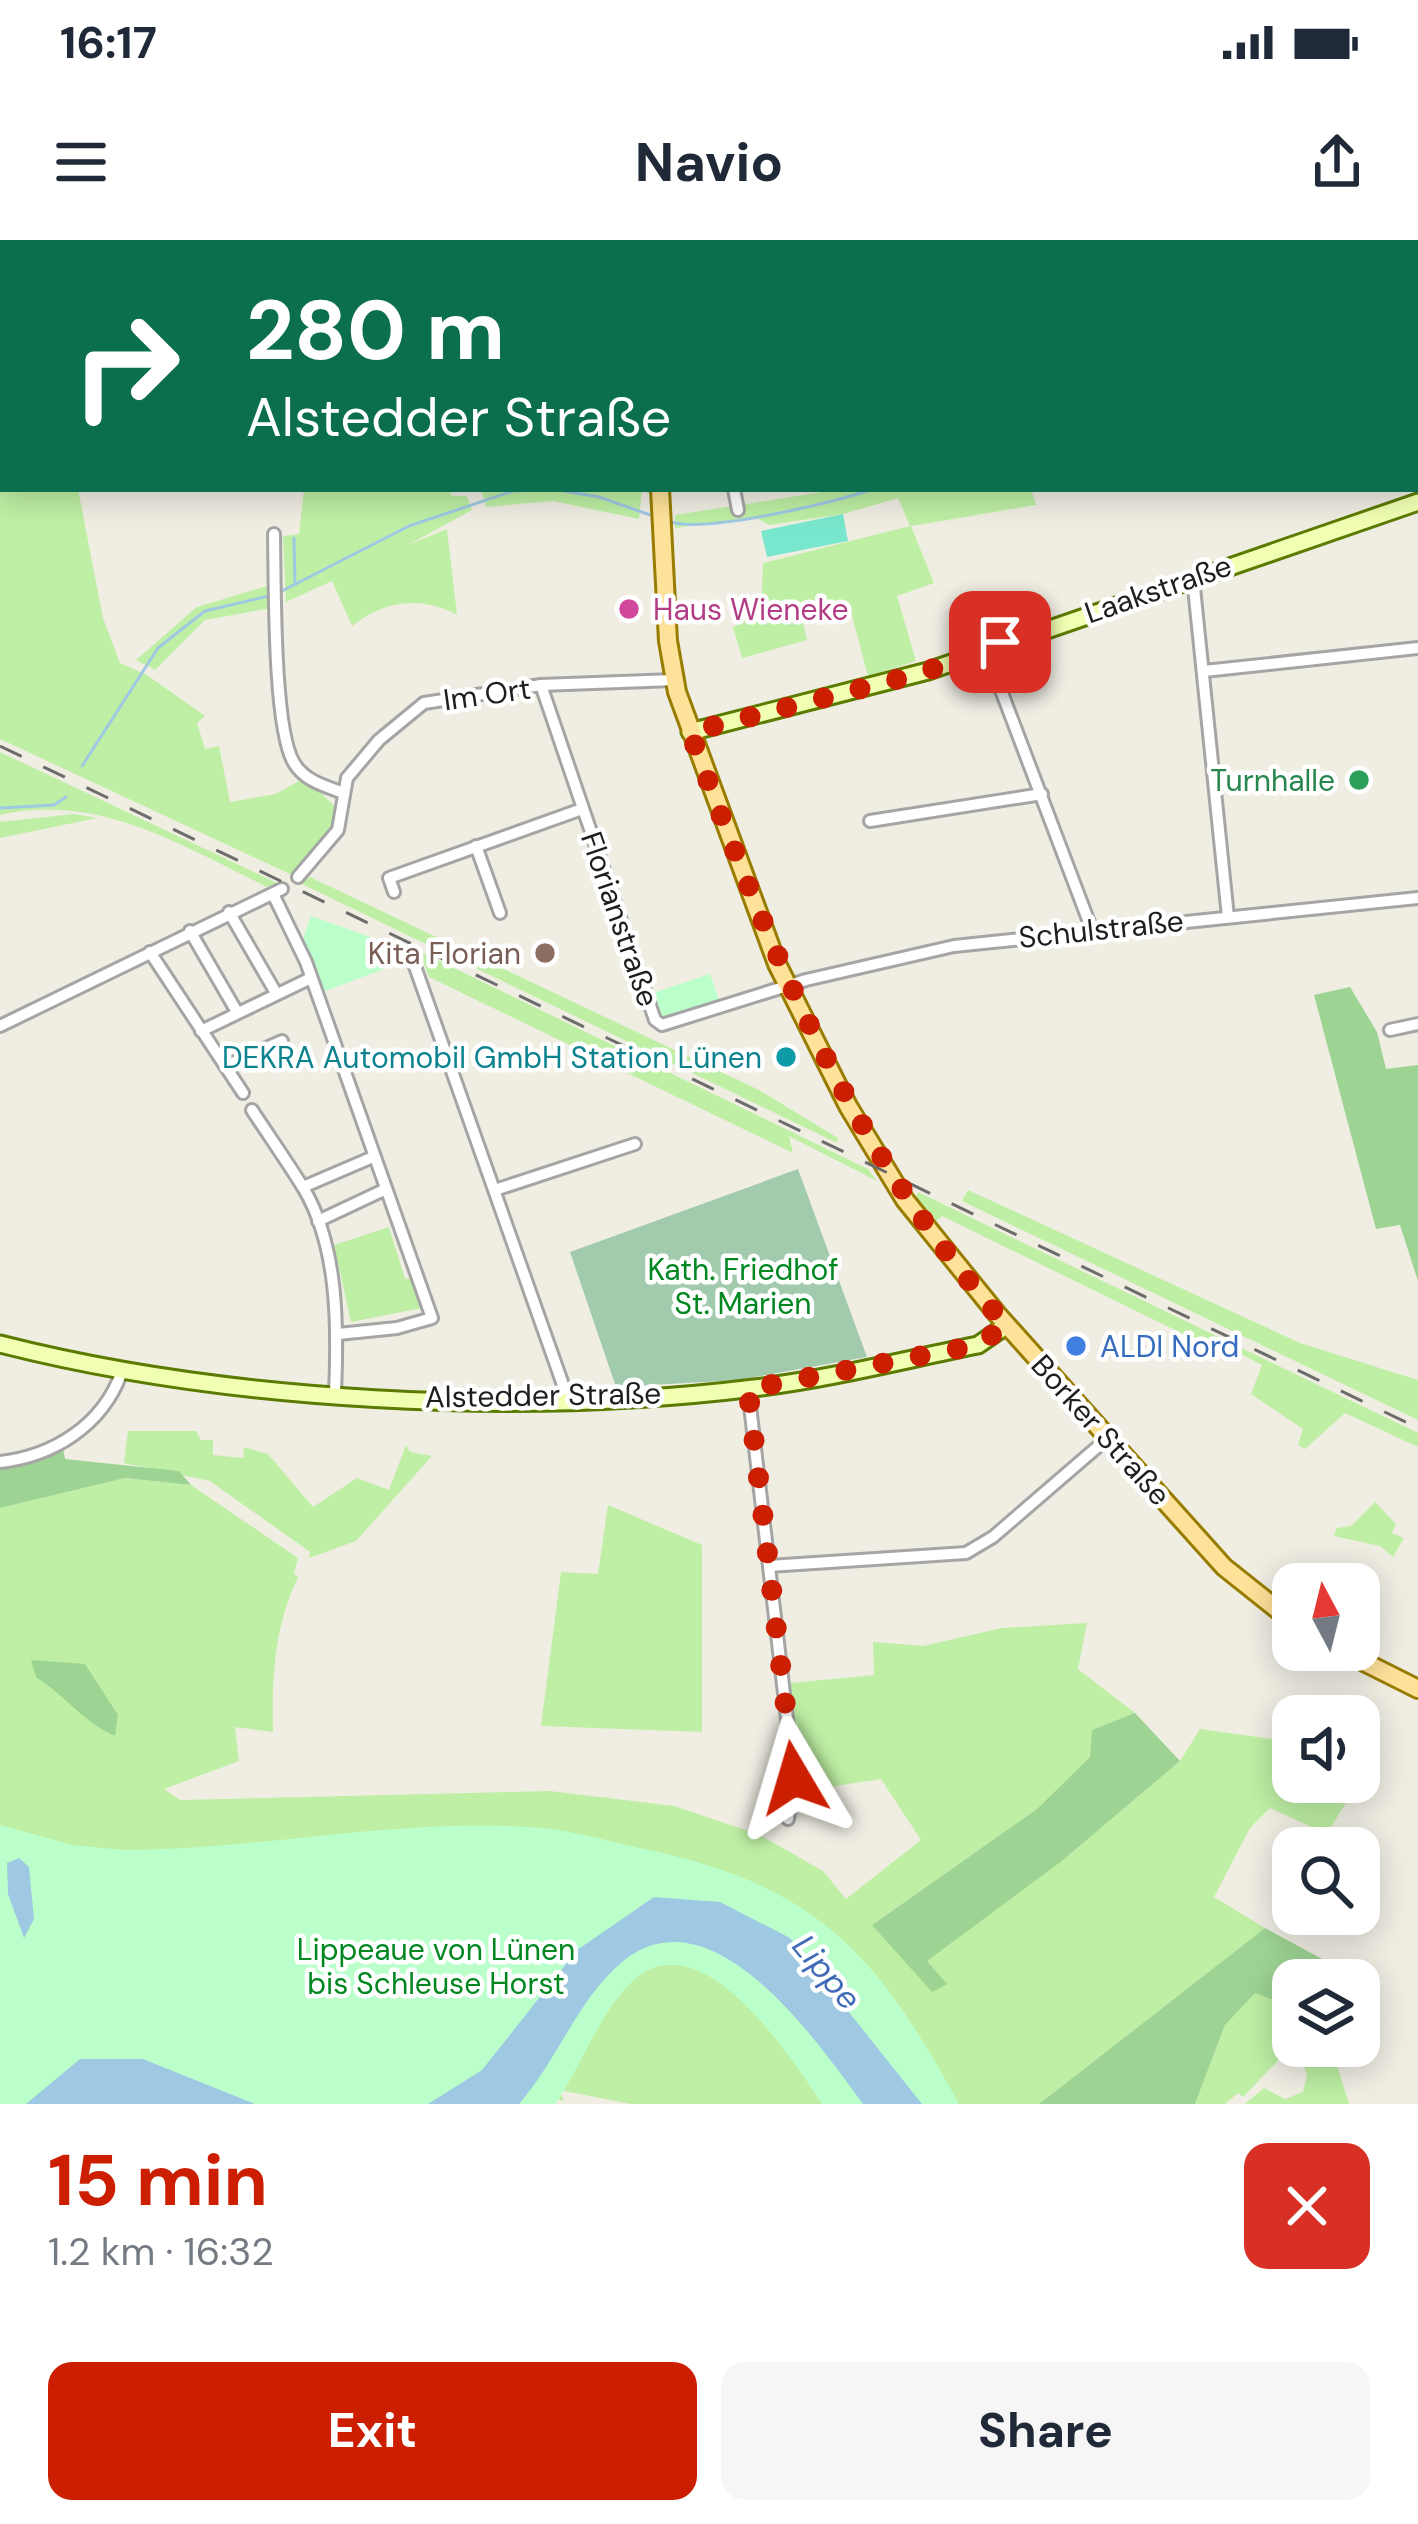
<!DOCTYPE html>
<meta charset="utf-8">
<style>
:root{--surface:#fff;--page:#f6f6f7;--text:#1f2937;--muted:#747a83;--accent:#cc1e00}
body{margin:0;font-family:"DM Sans",sans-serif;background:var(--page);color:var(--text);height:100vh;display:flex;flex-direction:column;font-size:45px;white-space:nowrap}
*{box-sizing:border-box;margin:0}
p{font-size:39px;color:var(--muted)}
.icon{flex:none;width:66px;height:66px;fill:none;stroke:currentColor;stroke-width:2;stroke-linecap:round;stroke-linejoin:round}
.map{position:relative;height:1864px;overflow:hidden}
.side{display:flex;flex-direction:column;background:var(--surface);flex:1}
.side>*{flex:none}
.guide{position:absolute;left:0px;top:0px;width:1419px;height:252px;box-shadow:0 6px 30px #0003;background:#0b6e4f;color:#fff;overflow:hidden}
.needle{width:78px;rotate:353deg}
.tools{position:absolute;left:1272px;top:1323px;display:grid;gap:24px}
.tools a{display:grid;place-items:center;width:108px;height:108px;border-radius:24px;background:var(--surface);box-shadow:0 6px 30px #0003;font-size:60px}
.pin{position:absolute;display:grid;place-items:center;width:102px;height:102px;color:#fff;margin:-51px;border-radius:24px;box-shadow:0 6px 18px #0006}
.me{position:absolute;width:132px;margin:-66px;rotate:353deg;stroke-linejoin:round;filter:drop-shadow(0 0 9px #0008)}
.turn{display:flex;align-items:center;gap:42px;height:252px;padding:0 48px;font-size:54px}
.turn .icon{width:156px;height:156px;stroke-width:2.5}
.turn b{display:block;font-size:84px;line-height:102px}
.round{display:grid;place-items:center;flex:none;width:126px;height:126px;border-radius:24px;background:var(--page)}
.summary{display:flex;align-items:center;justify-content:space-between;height:204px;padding:0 48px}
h1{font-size:72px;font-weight:700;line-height:90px;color:var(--accent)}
.button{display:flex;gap:24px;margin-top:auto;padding:24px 48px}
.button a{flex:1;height:138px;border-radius:24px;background:var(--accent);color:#fff;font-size:48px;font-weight:700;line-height:138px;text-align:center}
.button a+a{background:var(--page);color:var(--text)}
.status{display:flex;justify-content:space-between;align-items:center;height:84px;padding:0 60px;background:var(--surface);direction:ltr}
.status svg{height:33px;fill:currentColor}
header{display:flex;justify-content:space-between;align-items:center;height:156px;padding:0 48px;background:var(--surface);font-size:54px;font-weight:700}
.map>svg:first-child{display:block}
.grass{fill:#beefa4}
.forest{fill:#9dd493}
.cemetery{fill:#a2cbae}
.park{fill:#bbffcb}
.pitch{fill:#79e7cd}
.water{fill:#9fc9e2}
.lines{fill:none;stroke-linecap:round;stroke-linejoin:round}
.stream{stroke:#9fc9e2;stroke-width:3}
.street-casing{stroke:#a5a5a5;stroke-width:16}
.secondary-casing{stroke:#5b7a00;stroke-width:21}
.primary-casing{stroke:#987c00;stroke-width:22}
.street{stroke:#fff;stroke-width:10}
.secondary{stroke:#f0ffb2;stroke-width:15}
.primary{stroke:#ffe299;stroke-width:16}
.rail{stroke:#6c6c6c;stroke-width:3;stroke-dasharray:24 24;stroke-linecap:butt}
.route{stroke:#cc1e00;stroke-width:21;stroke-dasharray:0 37.8}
.hotel-dot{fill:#d1479c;stroke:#fff;stroke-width:4.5}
.leisure-dot{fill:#2e9e5b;stroke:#fff;stroke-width:4.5}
.education-dot{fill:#8d6e63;stroke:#fff;stroke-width:4.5}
.culture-dot{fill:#0f9aa8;stroke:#fff;stroke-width:4.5}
.shop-dot{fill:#3f7fe0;stroke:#fff;stroke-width:4.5}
.labels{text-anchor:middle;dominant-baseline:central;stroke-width:9;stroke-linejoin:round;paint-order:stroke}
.street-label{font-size:30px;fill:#1e1e1e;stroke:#fff}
.hotel-label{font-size:30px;fill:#b23c85;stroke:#fff;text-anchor:start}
.leisure-label{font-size:30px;fill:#27864d;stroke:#fff;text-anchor:end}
.education-label{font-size:30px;fill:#785e54;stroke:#fff;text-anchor:end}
.culture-label{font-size:30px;fill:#0d838f;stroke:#fff;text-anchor:end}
.park-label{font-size:30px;fill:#018720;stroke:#fff}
.shop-label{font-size:30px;fill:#366cbe;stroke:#fff;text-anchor:start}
.water-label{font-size:33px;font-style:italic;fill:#416ab7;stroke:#fff}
</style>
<div class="status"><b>16:17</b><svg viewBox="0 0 49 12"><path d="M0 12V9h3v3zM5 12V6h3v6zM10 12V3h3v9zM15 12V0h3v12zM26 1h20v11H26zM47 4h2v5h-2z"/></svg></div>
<header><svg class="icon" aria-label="menu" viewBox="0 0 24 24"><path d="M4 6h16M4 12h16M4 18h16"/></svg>Navio<svg class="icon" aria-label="share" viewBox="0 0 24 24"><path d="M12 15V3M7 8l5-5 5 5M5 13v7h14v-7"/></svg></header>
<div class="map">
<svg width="1418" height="1864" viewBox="0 0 1418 1864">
<rect width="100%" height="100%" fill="#f0eee3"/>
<g class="grass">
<path d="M0 192 3 249H78L103 378 120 423 147 435 205 476 197 483 205 509 219 506 230 562 276 554 304 538 337 568 331 588 292 635 0 499Z"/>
<path d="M304 249H448L452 256H467L472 270 408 305 447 289 457 375C421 355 383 361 352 386L332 341 286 362 283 296 299 294Z"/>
<path d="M660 249V257L642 251 639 279 553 261 486 267 481 250Z"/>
<path d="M842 249H1031L1036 265 911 286 934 343 897 356 916 421 868 436 850 368 803 382 807 400 742 418 733 387 761 372 763 323 910 286 898 258 843 274 769 285 755 277 675 288V275Z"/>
<path d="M267 346 271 368 205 380 155 430 136 420 197 367Z"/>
<path d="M0 512 277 643 267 647C183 606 97 552 0 575Z"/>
<path d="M74 574 97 578 0 598V582Z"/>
<path d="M310 637 759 850 838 898 837 903 300 643Z"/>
<path d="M419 711 868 929 877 941 789 896 793 913 429 737Z"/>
<path d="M968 950 1300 1103 1418 1140V1180L962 961Z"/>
<path d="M918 952 1418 1193V1207L1345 1173 1305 1209 1298 1205 1303 1189 1251 1154 1262 1125 1226 1106 1222 1113 942 976 936 981 916 958Z"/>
<path d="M389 987 405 1039 413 1038 422 1068 351 1082 334 1005Z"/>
<path d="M128 1191H196L201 1200H213V1215L243 1218 244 1207 268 1214 313 1267 357 1238 389 1250 406 1205 410 1212 432 1216 356 1301 309 1318 310 1312 210 1241 124 1223Z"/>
<path d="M125 1238 191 1245 298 1318 294 1334 298 1337C274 1388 272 1436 273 1492L235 1487 239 1521 164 1549 180 1560 550 1551 674 1566 760 1595 823 1631 846 1659 921 1600 881 1539 809 1550 803 1544 790 1443 874 1435 873 1402 923 1406 1002 1388 1087 1383 1078 1429 1135 1473 1093 1490 1090 1517 1037 1569 873 1684 1063 1620 1180 1521 1200 1489 1293 1502V1542H1359V1511L1376 1513 1327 1594 1270 1568 1250 1588 1214 1657 1265 1688 1039 1864H922L790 1698 0 1864V1268Z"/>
<path d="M1375 1262 1396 1284 1392 1293 1404 1298 1393 1317 1380 1306 1334 1296 1337 1288 1351 1286Z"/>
<path d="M608 1265 702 1305V1492L541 1486 561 1332 598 1334Z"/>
<path d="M731 1716 863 1864H631L559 1850 564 1861 530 1852 623 1721Z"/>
<path d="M1255 1752 1293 1767V1805L1243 1857 1238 1853 1225 1864H1195L1225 1785Z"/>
<path d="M1305 1806H1331L1349 1864H1245L1264 1848 1285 1859 1303 1852 1307 1834 1299 1816Z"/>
</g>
<g class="forest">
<path d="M1350 747 1377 792 1386 829 1418 825V1041L1400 985 1376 989 1314 755Z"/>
<path d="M63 1208 65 1219 179 1231 191 1245 125 1238 0 1268V1227L27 1224Z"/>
<path d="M31 1420 85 1424 118 1475 115 1496C82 1481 66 1456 36 1437Z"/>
<path d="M1135 1473 1180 1521 1063 1620 927 1721 947 1744 932 1752 872 1685 1037 1569 1090 1517 1092 1490Z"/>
<path d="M1265 1688 1348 1733 1344 1740H1293V1767L1255 1753 1225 1785 1195 1864H1039Z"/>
</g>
<path class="cemetery" d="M798 929 867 1117 739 1140 616 1147 570 1012Z"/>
<g class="park">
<path d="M311 676 379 700 408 720 323 752 301 705Z"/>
<path d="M710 734 720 762 662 780 653 753Z"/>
<path d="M0 1585 73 1605 124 1610C263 1610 403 1576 542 1588 577 1591 614 1603 649 1610 720 1625 790 1650 844 1701 891 1744 929 1809 959 1864H822C791 1817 703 1681 635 1739 600 1770 582 1826 555 1864H0Z"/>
</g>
<path class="pitch" d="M843 274 848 301 767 317 761 291Z"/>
<g class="water">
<path d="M19 1618 29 1627 34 1679 24 1698 8 1654 7 1623Z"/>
<path d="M654 1657 720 1662 790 1698 922 1864H863C818 1803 712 1647 622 1722 578 1759 557 1821 519 1864H428L482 1830 577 1710Z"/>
<path d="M80 1819H143L255 1864H26Z"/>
</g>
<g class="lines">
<g class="stream">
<path d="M1396 3 1402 0"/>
<path d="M671 282C709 293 834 262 874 249"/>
<path d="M294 298 295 344"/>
<path d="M278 353 409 286 513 251 552 249 599 257 656 277"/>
<path d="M82 526 158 408 205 371 269 356"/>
<path d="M0 568 54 565 66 557"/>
</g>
<defs>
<g id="street">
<path d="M812 0V3"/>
<path d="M988 0V3"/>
<path d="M1175 0 1186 3"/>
<path d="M1210 0 1211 3"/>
<path d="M1114 3 1125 0"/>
<path d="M1246 3 1259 0"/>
<path d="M734 249 738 270"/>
<path d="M274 294C275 340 273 489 294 523 304 540 324 546 341 552"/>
<path d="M1193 338 1228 677"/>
<path d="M985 408 1092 690"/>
<path d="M1204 431 1418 408"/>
<path d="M541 445 655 780 662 785 806 740 954 706 1418 658"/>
<path d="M870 581 1042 554"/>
<path d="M476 606 500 673"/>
<path d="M298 637 338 590 347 538 379 500 424 463 541 445 674 440"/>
<path d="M394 652 389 638 582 569"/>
<path d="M273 654 306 722 432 1078 397 1088 338 1094"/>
<path d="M229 672 276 753"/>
<path d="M190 691 237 772"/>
<path d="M150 712 243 853"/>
<path d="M412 718 568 1159"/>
<path d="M0 786 282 649"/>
<path d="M1390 790 1418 784"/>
<path d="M201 791 311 738"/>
<path d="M228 825 282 801"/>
<path d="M252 870C269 896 288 923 304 949 338 1007 338 1086 335 1152"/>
<path d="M303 947 373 917"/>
<path d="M495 950 635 904"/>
<path d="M318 981 386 949"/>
<path d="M748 1149 794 1538 788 1579"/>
<path d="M0 1222C54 1216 102 1185 121 1134"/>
<path d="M769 1326 966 1313 993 1297 1109 1197"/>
</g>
<g id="secondary">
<path d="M690 492 928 431 1418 262"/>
<path d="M0 1104C228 1162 520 1177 754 1148 829 1139 904 1120 978 1105L1007 1085"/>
</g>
<g id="primary">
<path d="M649 3V0"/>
<path d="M660 249 668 401 677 452 777 724 848 866 905 960 997 1074 1224 1327 1293 1382"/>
<path d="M1340 1410 1418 1449"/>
</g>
</defs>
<use href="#street" class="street-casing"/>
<use href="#secondary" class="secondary-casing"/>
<use href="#primary" class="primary-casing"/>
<use href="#street" class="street"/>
<use href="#secondary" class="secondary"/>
<use href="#primary" class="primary"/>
<path class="rail" d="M0 506 1418 1188"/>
</g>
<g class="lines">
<path class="route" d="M794 1538 748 1149 978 1105 1006 1085C848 906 771 713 690 492L922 433 1000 402"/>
</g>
<circle class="hotel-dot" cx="629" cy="369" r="12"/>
<circle class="leisure-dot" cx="1359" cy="540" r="12"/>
<circle class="education-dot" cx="545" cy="713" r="12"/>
<circle class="culture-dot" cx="786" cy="817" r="12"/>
<circle class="shop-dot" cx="1076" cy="1106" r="12"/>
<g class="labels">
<g class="street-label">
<text transform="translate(1158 349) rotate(-19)">Laakstraße</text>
<text transform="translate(487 454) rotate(-8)">Im Ort</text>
<text transform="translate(620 679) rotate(71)">Florianstraße</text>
<text transform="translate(1101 689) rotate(-6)">Schulstraße</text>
<text transform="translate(543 1155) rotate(-1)">Alstedder Straße</text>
<text transform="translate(1101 1190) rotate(48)">Borker Straße</text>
</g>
<g class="hotel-label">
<text x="653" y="369">Haus Wieneke</text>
</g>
<g class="leisure-label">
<text x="1335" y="540">Turnhalle</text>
</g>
<g class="education-label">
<text x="521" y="713">Kita Florian</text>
</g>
<g class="culture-label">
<text x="762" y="817">DEKRA Automobil GmbH Station Lünen</text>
</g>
<g class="park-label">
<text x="743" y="1029">Kath. Friedhof<tspan x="743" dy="34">St. Marien</tspan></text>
<text x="436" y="1709">Lippeaue von Lünen<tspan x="436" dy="34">bis Schleuse Horst</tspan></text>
</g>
<g class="shop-label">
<text x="1100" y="1106">ALDI Nord</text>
</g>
<g class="water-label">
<text transform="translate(827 1732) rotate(50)">Lippe</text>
</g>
</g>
</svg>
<div class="tools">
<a><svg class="needle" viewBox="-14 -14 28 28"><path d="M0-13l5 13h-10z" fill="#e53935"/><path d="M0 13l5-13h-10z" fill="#747a83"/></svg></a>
<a><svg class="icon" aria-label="sound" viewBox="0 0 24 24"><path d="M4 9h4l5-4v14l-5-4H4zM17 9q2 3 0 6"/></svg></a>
<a><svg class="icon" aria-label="search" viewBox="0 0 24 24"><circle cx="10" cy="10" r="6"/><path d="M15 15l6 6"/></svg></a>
<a><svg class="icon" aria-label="layers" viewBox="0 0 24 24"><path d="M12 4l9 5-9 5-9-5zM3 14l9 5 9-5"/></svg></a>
</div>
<div class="pin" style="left:1000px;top:402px;background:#d93025"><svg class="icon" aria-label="arrive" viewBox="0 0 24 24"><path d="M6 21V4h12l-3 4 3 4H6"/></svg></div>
<svg class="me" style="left:794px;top:1538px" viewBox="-20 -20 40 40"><path d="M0-17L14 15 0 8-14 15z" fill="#cc1e00" stroke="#fff" stroke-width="4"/></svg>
<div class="guide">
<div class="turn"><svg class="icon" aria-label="right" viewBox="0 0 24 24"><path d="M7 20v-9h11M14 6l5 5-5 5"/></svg><div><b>280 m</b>Alstedder Straße</div></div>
</div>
</div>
<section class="side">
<div class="summary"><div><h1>15 min</h1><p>1.2 km · 16:32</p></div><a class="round" style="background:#d93025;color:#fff"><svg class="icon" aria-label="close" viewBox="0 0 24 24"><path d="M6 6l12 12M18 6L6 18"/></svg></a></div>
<div class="button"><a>Exit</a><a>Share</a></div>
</section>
